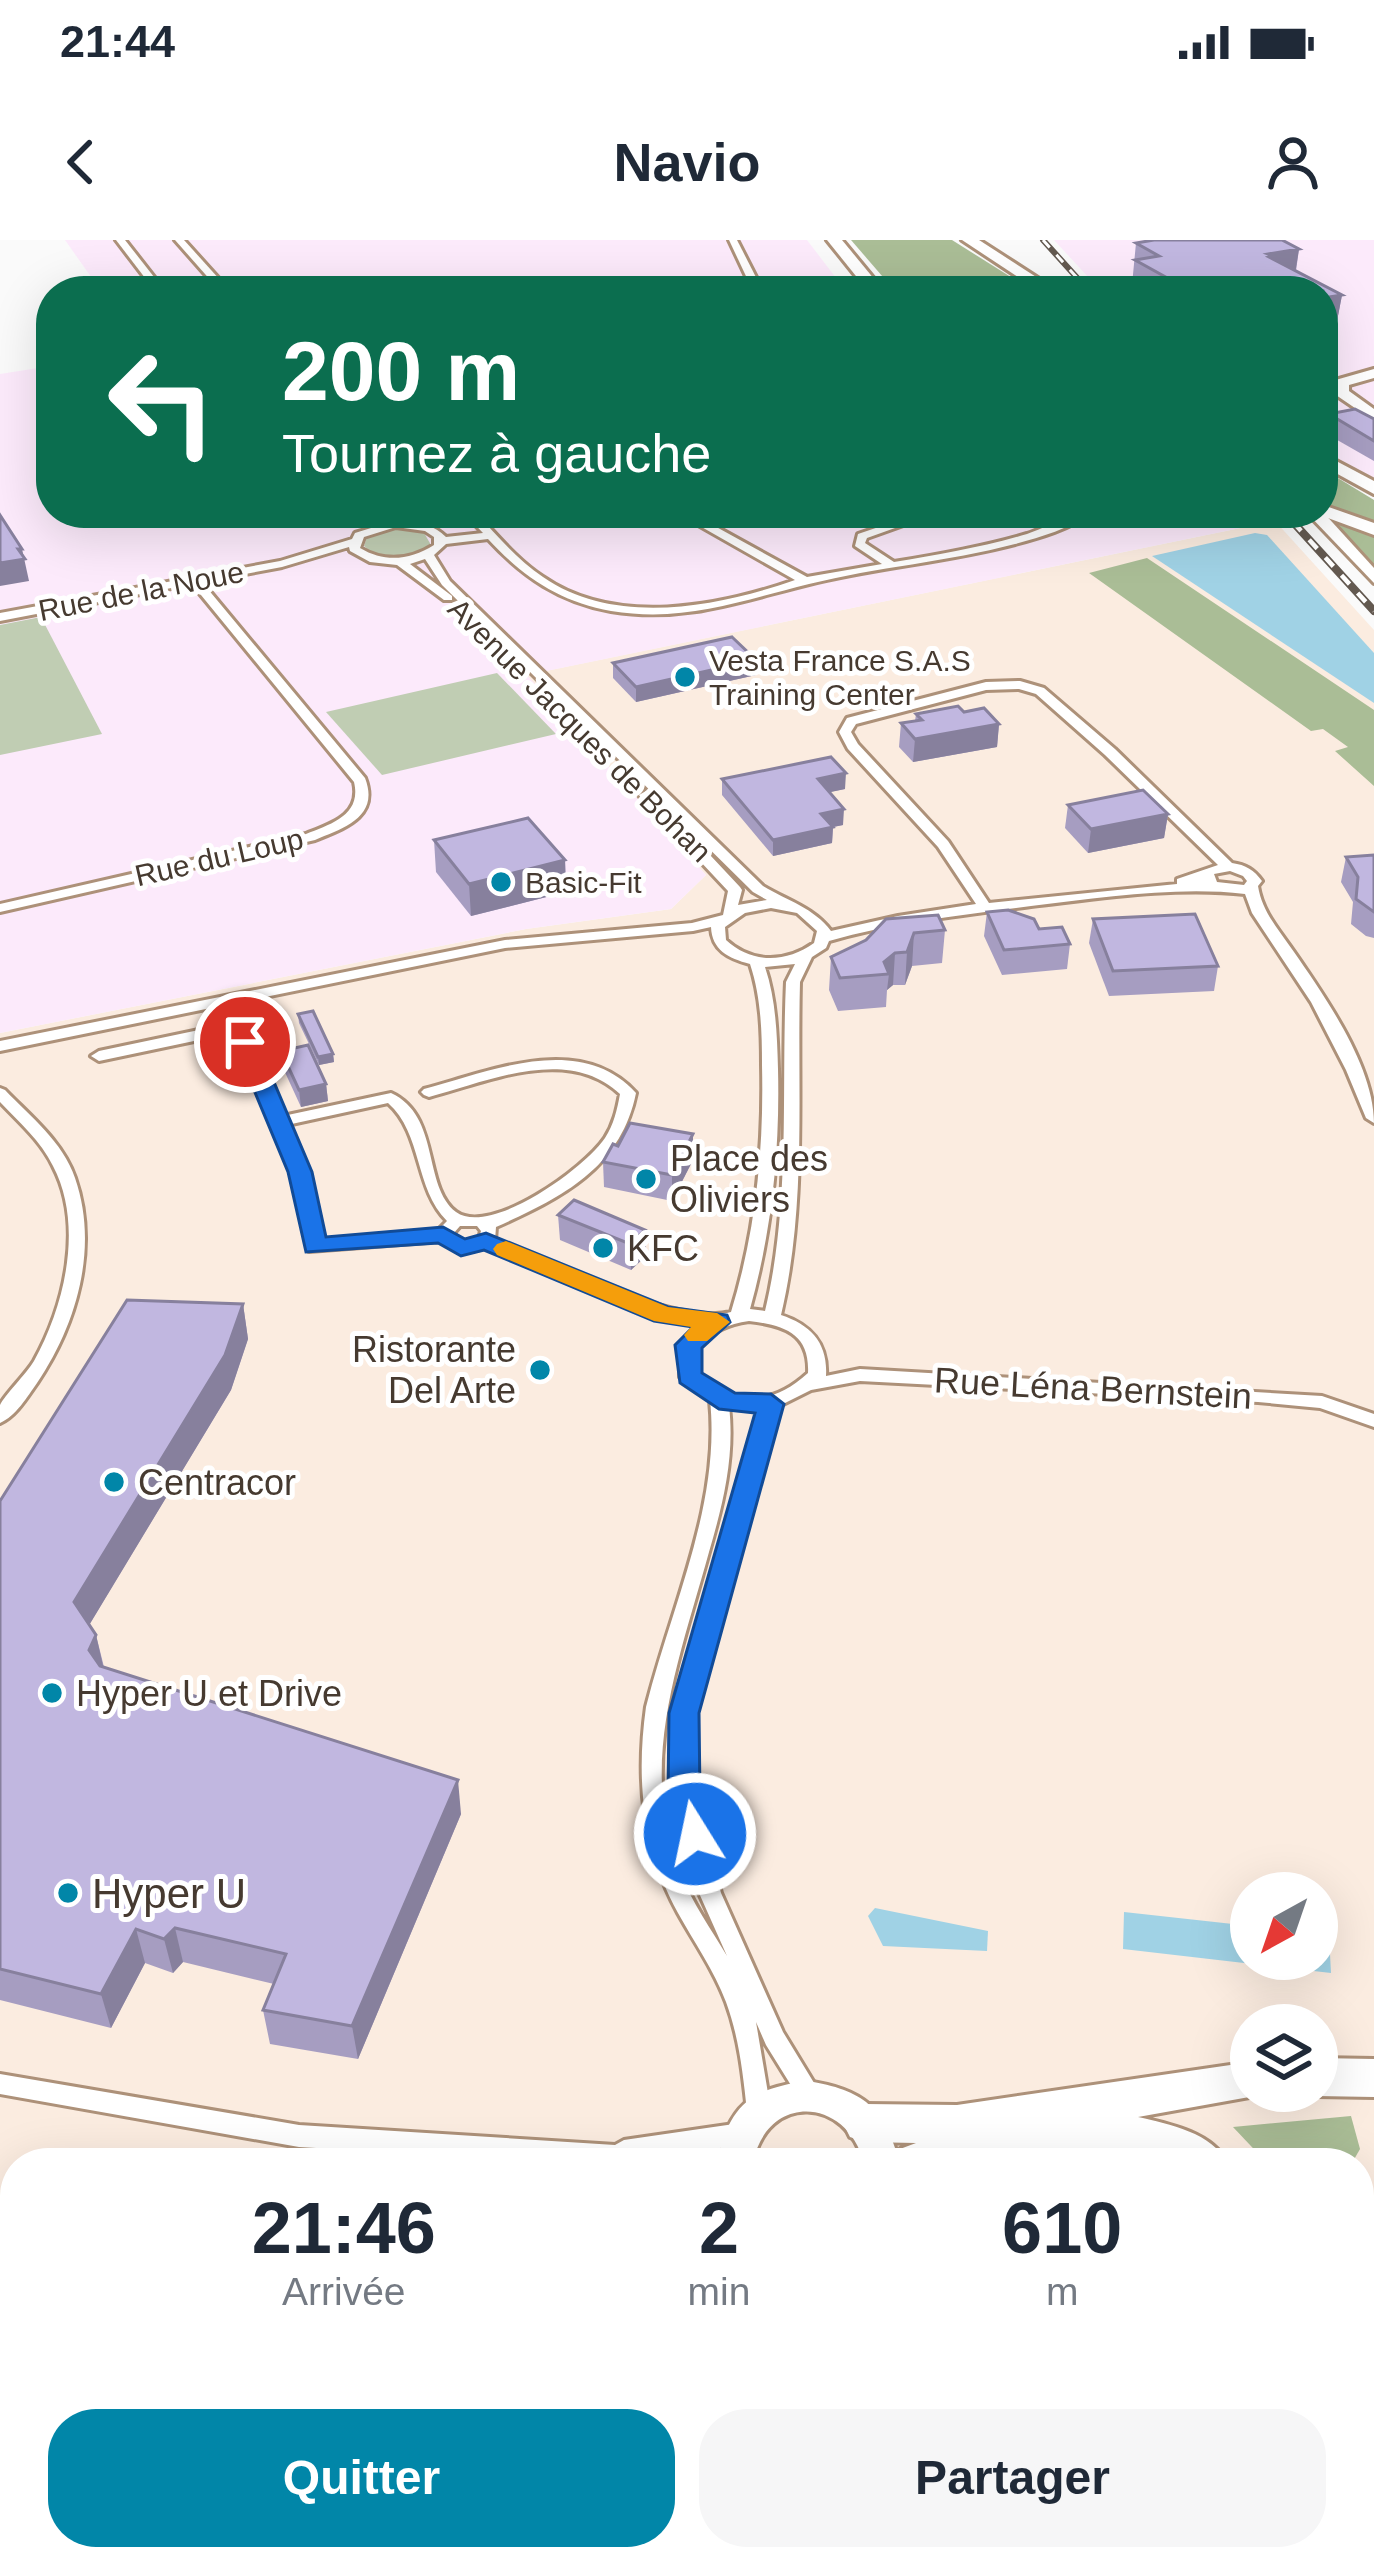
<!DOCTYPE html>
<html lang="fr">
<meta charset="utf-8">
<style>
:root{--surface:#fff;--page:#f6f6f7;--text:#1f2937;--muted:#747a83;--accent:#0186a8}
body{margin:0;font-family:Arial,sans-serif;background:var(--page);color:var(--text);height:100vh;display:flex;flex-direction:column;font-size:45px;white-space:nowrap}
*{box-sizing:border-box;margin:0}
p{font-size:39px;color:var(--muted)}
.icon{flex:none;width:66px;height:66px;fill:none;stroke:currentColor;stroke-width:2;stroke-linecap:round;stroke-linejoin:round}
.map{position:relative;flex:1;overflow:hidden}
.sheet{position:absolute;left:0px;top:1908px;width:1374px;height:423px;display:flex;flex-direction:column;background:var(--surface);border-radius:48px 48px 0 0;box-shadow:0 12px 48px #0002}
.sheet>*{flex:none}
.top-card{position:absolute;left:36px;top:36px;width:1302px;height:252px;border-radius:48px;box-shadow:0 12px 48px #0002;background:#0b6e4f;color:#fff;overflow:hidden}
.needle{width:78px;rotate:220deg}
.fabs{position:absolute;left:1230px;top:1632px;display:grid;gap:24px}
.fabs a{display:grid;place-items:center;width:108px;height:108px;border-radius:50%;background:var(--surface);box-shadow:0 12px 48px #0002;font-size:60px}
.pin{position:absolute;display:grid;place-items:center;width:102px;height:102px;color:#fff;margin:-51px;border:6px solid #fff;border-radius:50%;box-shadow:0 3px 12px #0007}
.me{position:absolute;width:132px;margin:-66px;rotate:350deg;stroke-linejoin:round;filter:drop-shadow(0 0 9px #0008)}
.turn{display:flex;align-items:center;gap:42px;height:252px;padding:0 48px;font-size:54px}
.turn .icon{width:156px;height:156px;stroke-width:2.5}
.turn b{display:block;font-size:84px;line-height:102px}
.eta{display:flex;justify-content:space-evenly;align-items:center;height:204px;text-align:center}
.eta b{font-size:72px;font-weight:700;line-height:84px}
.primary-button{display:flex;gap:24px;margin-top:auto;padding:24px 48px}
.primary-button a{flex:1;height:138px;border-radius:48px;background:var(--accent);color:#fff;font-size:48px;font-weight:700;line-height:138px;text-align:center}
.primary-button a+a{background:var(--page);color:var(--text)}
.status{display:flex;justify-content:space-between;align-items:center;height:84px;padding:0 60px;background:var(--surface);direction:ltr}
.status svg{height:33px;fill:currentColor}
header{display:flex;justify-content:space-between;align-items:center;height:156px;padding:0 48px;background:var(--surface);font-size:54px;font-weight:700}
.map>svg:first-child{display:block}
.built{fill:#fbece0;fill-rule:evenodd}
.industrial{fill:#fceafb}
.green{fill:#c0cdb3}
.forest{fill:#aabd96}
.water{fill:#a0d2e5}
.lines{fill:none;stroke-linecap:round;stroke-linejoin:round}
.street-casing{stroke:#ad9179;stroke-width:6}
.secondary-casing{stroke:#ad9179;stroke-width:6}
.primary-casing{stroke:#ad9179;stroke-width:6}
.highway-casing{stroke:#ad9179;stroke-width:6}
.street{fill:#fff;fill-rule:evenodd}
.secondary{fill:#fff;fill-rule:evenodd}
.primary{fill:#fff;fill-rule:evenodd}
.highway{fill:#fff;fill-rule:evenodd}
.rail-far1-casing{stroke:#635950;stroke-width:6}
.rail-casing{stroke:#635950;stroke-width:8}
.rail-far1{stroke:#fff;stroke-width:3;stroke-dasharray:10;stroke-linecap:butt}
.rail{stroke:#fff;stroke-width:4.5;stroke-dasharray:12;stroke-linecap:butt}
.wall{fill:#a69dc1}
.shaded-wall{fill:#87809d}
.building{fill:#c1b7e0;stroke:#87809d;stroke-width:3}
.route{fill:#1a73e8;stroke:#114b97;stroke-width:3}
.slow{fill:#f59e0b}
.poi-dot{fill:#0186a8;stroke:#fff;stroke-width:4.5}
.labels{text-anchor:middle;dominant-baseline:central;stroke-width:10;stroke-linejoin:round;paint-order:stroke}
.far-street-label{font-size:30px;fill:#463a30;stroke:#fff}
.far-poi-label{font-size:30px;fill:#463a30;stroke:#fff;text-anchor:start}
.poi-label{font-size:36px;fill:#463a30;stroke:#fff;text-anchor:start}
.street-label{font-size:36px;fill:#463a30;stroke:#fff}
.near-poi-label{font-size:42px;fill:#463a30;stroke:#fff;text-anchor:start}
</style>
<div class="status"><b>21:44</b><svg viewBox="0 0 49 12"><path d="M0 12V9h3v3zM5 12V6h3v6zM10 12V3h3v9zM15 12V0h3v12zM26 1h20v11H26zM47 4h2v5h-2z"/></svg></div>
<header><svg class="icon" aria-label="back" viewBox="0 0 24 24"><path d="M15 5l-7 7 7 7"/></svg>Navio<svg class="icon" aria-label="person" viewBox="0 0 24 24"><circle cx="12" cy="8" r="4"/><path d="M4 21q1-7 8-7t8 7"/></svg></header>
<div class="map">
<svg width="1374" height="2330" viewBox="0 0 1374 2330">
<rect width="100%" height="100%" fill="#fafafa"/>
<path class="built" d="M1275 281 1374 390V2063L1359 2071V1923H15V2316H915L890 2330H0V793L526 689 671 669 706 635 526 435ZM1251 1653H1317V1719H1251ZM1251 1785H1317V1851H1251Z"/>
<g class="industrial">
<path d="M65 0H807L846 51H101Z"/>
<path d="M1054 0H1374V242L1323 211V51H1101Z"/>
<path d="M51 126V273H1256L1275 281 527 435 706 635 671 669 526 689 0 793V134Z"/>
</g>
<g class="green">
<path d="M393 288 423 291 431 305C412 320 382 323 364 306L367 297Z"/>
<path d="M41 377 102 494 0 515V385Z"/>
<path d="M497 433 556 494 382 535 326 472Z"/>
</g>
<g class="forest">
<path d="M851 0H952L1033 51H895Z"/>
<path d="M1323 229 1374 260V326L1323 270Z"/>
<path d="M1147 318 1374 470V546L1335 511 1348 507 1323 489 1311 491 1089 333Z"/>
<path d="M1351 1876 1360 1909 1352 1923H1267L1233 1887Z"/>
</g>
<g class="water">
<path d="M1255 293 1267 295 1374 413V463L1152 316Z"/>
<path d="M875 1668 988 1691 987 1711 883 1706 868 1676Z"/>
<path d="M1124 1672 1251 1686V1719H1317V1694L1329 1695 1331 1733 1123 1709Z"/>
<path d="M198 2316H293V2330H193Z"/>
</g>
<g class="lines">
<defs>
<g id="street">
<path d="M116 0H125L165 51H155Z"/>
<path d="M175 0H184L230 51H220Z"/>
<path d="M729 0H737L763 51H753Z"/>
<path d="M464 273H476C497 295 517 320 543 337 615 387 718 367 795 340L677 273H691L807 337 882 324 855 306 858 294 920 273H937L867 298 865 303 894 322C938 315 983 307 1027 294 1048 287 1069 273 1091 273 1069 289 1041 297 1015 304 947 322 877 327 809 344 740 361 684 383 611 371 560 362 523 337 488 299L446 304 434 315 450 341 763 646C788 661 814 668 831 691L898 676 976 664 938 607 848 509 839 492 847 478 986 442 1020 441 1044 448 1115 509 1232 623C1246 625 1254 630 1262 641L1258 646C1262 672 1279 690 1294 712 1326 758 1374 827 1374 883L1366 878 1346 830 1311 762 1252 673 1245 654C1176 646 1101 658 1031 666 963 675 895 682 829 701L826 708 812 717 800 742C797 854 807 965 781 1075 811 1085 828 1103 826 1136L860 1129 1322 1156 1374 1174V1187L1320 1168 1258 1162 860 1141 811 1150 779 1166 694 1473 695 1555 721 1653 783 1792 822 1856 818 1863 810 1866 802 1863 766 1805 756 1782 771 1871 767 1878 759 1881 751 1878 747 1871C743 1834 739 1797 726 1762 714 1730 694 1702 678 1673 642 1607 636 1539 646 1467 671 1367 721 1264 710 1160L680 1137V1105L700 1085 658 1079 485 1008 461 1013 440 1001 309 1011 292 932 232 793 99 821 91 816 99 811 237 782 242 784 283 876 391 853C441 876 422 946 456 972 490 997 585 928 605 898 614 884 617 870 620 854 568 805 489 841 429 857L424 855 421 852 424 849C491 831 581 792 636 853 621 928 561 958 496 987L495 1000C550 1022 677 1087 731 1072 756 991 764 909 762 825 762 791 761 757 750 724 728 718 712 710 711 687L693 691 505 708 0 811V801L505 700 692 683 723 675 728 651 641 558 639 555 646 551 651 552 740 647 742 650 738 665 767 660 753 652 442 345 425 319 410 324 452 356V360H444L397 325 370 322 350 311 349 307 282 327 202 342 365 538C380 577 344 588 315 600L0 672V664L306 594C331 584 362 575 354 542L192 344 0 381V373L280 321 352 299 355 293C386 283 420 272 446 297L483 293ZM396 287 425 291 434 297V305C410 320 385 323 360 308L364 297ZM1019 449 1036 454 1105 515 1218 625 1177 639V644L989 663 948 601 858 504 851 492 856 484 986 450ZM1230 631 1243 636 1247 641 1244 645 1217 642 1214 634ZM771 668 797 673 817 691 814 703C786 723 752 724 726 700L725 687 745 673ZM795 724 786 742C781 853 791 963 765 1071L750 1069C772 990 780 911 778 829 777 794 776 760 765 727ZM388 863C423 894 414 948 447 981L438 990 322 1001 308 932 287 885ZM460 986H477L481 991 479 998 464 1002 453 994ZM749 1081C783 1085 810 1093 808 1133 771 1167 737 1165 698 1135V1106C713 1091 728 1084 749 1081ZM729 1166 760 1170 674 1473 673 1555 699 1653 727 1716C711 1689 693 1664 681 1635 636 1526 680 1418 709 1312 723 1264 735 1216 729 1166Z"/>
<path d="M0 848 5 850C30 876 63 902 75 938 99 1007 77 1084 37 1143 27 1157 16 1176 0 1183 0 1182 0 1166 0 1165 4 1156 27 1133 34 1121 65 1065 84 985 53 926 41 901 19 882 0 862Z"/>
<path d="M0 1834 299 1885 615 1905 624 1900 741 1883 749 1886 753 1894 749 1902 741 1905 664 1916 667 1923H572L299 1907 0 1854Z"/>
</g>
<g id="secondary">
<path d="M1374 129V138L1349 145V151L1374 169V181L1333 153 1323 154V139L1332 141Z"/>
<path d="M1323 272 1374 328V343L1307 273Z"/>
<path d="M807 1841C864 1850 884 1867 900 1923H864C847 1857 767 1852 753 1923H717C729 1866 749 1849 807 1841Z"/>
<path d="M1025 2316H1068L1073 2330H1031Z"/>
</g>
<g id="primary">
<path d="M827 0H842L884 51H868Z"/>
<path d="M962 0H979L1058 51H1039Z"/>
<path d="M1323 214 1374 241V254L1323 226Z"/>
<path d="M1323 265 1374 283V295L1317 274 1323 273Z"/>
</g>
<g id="highway">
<path d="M1317 1818 1374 1819V1857L1317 1856 1304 1851H1317Z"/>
<path d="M1251 1822V1851H1268L1266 1854 1138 1877C1169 1884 1213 1893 1227 1923H1164L1103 1911H1063L983 1923H894L900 1909 916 1903 865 1902 850 1897 843 1883 850 1869 865 1864 957 1865Z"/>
<path d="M1374 2097V2187L1359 2193V2103Z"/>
<path d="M915 2316H1043L1037 2330H909Z"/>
<path d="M1052 2316H1151L1145 2330H1046Z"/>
</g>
</defs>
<use href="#street" class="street-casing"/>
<use href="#secondary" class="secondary-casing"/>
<use href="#primary" class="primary-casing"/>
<use href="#highway" class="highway-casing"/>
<use href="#street" class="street"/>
<use href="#secondary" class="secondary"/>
<use href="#primary" class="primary"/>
<use href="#highway" class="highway"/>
<defs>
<g id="rail-far1">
<path d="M1043 0 1089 51"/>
<path d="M1285 273 1296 285"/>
</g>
<path id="rail" d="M1293 282 1374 371"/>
</defs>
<use href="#rail-far1" class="rail-far1-casing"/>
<use href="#rail" class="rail-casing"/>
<use href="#rail-far1" class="rail-far1"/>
<use href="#rail" class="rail"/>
</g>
<g class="wall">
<path d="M1154 0H1282L1299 9 1296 31 1342 55 1337 81 1323 83V51H1143L1132 45 1136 3Z"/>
<path d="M1329 174 1374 179V221L1325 193Z"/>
<path d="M613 423 756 435 636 462 613 438Z"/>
<path d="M964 472 999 484 997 507 913 522 899 507 901 483 915 481 916 474Z"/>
<path d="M722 539 845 549 829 552 843 585 833 587 832 603 773 616 722 555Z"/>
<path d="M1068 565 1168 574 1164 598 1088 613 1065 588Z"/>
<path d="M434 600 565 620 566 652 471 676 436 632Z"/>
<path d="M1374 615V698L1366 696 1351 684 1353 662 1341 642 1346 617Z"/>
<path d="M987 672 1039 689 1070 704 1067 729 1002 735 984 696Z"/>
<path d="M1093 679 1218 726 1214 751 1109 756 1089 703Z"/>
<path d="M945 690 942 723 912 726 905 745H893L887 750 886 767 838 771 829 750 831 717 866 700Z"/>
<path d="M298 774 333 814 334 822 319 825 299 783Z"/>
<path d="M281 811 326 844 328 861 301 867 283 828Z"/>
<path d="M693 920 672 961 604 947 603 922Z"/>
<path d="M558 975 645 990 646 1016 631 1030 560 1000Z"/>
<path d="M243 1064 248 1099 231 1150 89 1385 96 1395 104 1427 461 1574 358 1819 270 1804 263 1770 274 1744 183 1722 173 1733 145 1723 111 1788 0 1760V1261Z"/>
</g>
<g class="shaded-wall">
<path d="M1299 9 1295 34 1270 42 1268 14Z"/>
<path d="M1342 55 1337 81 1323 83V58Z"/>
<path d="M18 309H22L29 341 0 346V323Z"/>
<path d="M756 420V435L636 462V447Z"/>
<path d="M999 484 997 507 913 522 915 499Z"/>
<path d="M846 533 845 549 817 555 818 539Z"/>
<path d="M844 569 843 585 833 587 832 603 773 616V600L821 574Z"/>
<path d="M1168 574 1164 598 1088 613 1091 589Z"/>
<path d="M565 620 566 652 471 676 469 644Z"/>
<path d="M914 693 912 726 905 745 907 712Z"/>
<path d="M895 713 893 745 887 750 889 734 884 722Z"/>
<path d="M333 814 334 822 319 825 318 817Z"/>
<path d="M326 844 328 861 301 867 299 850Z"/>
<path d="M693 894V920L672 961V935Z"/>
<path d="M645 990 646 1016 631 1030 630 1004Z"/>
<path d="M243 1064 248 1099 231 1150 82 1397 74 1362Z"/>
<path d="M96 1395 104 1430 98 1445 89 1410Z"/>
<path d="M458 1540 461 1574 358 1819 352 1786Z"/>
<path d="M175 1688 183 1722 173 1733 164 1699Z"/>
<path d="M136 1689 145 1723 111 1788 101 1754Z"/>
</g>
<g class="building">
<path d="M1154 0H1282L1299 9 1268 14 1273 16 1269 17 1342 55 1323 58V51H1191L1135 20 1159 16 1136 3Z"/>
<path d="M1355 169 1374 179V201L1329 174Z"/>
<path d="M0 275 22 309H18L25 319 0 323Z"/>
<path d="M732 397 756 420 636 447 613 423Z"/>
<path d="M958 466 964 472 984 468 999 484 915 499 901 483 922 480 916 474Z"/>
<path d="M831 517 846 533 818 539 844 569 821 574 833 587 773 600 722 539Z"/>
<path d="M1143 550 1168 574 1091 589 1068 565Z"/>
<path d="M528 578 565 620 469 644 434 600Z"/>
<path d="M1374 615V672L1356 659 1358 637 1346 617Z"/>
<path d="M1008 670 1034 679 1039 689 1062 687 1070 704 1004 710 987 672Z"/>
<path d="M1195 674 1218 726 1113 731 1093 679Z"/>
<path d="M938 675 945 690 914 693 907 712 895 713 884 722 889 734 840 738 831 717 866 700 886 679Z"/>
<path d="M313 771 333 814 318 817 298 774Z"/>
<path d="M308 805 326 844 299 850 281 811Z"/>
<path d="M630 883 693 894 672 935 603 922 613 904 618 906Z"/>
<path d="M574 960 645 990 630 1004 558 975Z"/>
<path d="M127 1060 243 1064 225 1115 74 1362 96 1395 89 1410 100 1426 458 1540 352 1786 263 1770 286 1714 175 1688 164 1699 136 1689 101 1754 0 1729V1261Z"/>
</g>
<path class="route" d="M245 795 257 802 312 932 326 997 443 987 465 999 486 993 668 1067 727 1075 730 1082 702 1108V1133L735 1153 771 1154 784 1164 699 1473 700 1556 711 1594 706 1604 695 1608 683 1604 668 1556 669 1473 755 1173 719 1169 680 1143 675 1105 693 1087 654 1081 484 1010 461 1016 438 1003 306 1012 288 932 234 802Z"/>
<path class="slow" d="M506 1001 668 1067 717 1073 730 1082 707 1101H688L684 1095 691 1087 654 1081 497 1015 493 1009 497 1004Z"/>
<g class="poi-dot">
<circle cx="685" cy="437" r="12"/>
<circle cx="501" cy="642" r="12"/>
<circle cx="646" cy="939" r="12"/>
<circle cx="603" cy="1008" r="12"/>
<circle cx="540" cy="1130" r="12"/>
<circle cx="114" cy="1242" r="12"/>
<circle cx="52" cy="1453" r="12"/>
<circle cx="68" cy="1653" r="12"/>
</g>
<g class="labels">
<g class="far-street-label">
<text transform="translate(141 351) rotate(-11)">Rue de la Noue</text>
<text transform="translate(580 490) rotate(45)">Avenue Jacques de Bohan</text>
<text transform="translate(219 617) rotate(-13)">Rue du Loup</text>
</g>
<g class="far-poi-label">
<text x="709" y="420">Vesta France S.A.S<tspan x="709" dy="34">Training Center</tspan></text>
<text x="525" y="642">Basic-Fit</text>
</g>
<g class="poi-label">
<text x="670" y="918">Place des<tspan x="670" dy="41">Oliviers</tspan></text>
<text x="627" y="1008">KFC</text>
<text x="516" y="1109" text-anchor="end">Ristorante<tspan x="516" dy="41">Del Arte</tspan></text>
<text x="138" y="1242">Centracor</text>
<text x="76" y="1453">Hyper U et Drive</text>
</g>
<g class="street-label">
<text transform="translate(1093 1148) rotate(3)">Rue Léna Bernstein</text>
</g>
<g class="near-poi-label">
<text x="92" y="1653">Hyper U</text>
</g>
</g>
</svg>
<div class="fabs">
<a><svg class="needle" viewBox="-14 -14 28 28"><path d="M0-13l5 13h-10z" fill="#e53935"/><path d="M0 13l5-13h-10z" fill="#747a83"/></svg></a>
<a><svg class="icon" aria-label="layers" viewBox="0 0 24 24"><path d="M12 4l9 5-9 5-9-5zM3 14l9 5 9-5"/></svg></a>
</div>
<div class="pin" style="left:245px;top:802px;background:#d93025"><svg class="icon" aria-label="arrive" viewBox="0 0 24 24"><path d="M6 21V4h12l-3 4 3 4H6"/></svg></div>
<svg class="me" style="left:695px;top:1594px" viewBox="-20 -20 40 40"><circle r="17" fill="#1a73e8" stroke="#fff" stroke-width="3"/><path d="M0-11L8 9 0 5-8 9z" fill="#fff"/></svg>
<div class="top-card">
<div class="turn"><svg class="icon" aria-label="left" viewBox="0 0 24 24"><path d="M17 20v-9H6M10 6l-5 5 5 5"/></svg><div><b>200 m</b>Tournez à gauche</div></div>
</div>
<section class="sheet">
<div class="eta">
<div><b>21:46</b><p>Arrivée</p></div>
<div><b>2</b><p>min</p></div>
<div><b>610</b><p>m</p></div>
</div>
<div class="primary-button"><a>Quitter</a><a>Partager</a></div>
</section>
</div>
